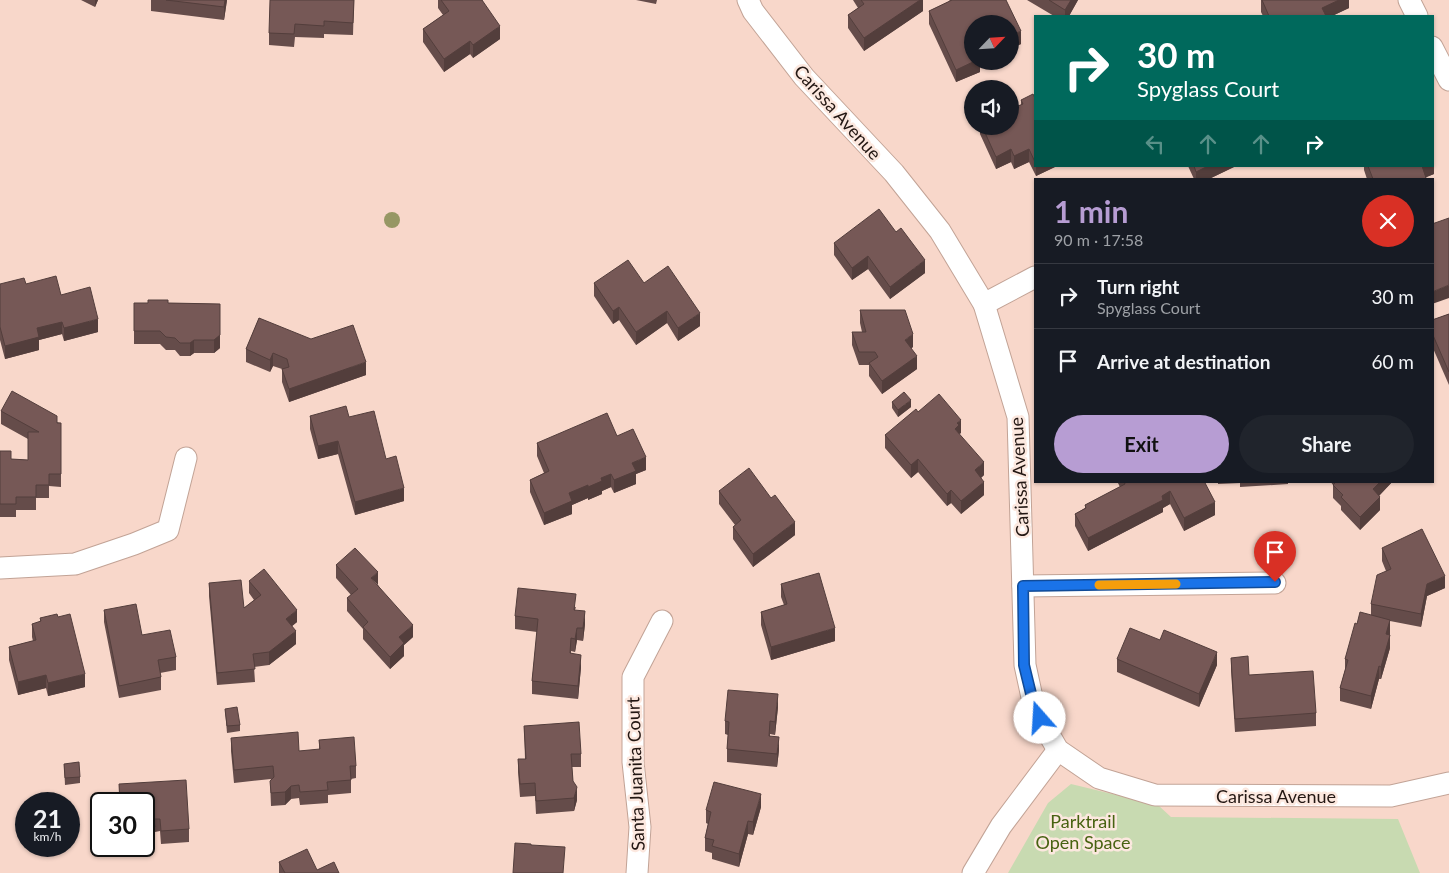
<!DOCTYPE html>
<meta charset="utf-8">
<style>
:root{--surface:#171b24;--page:#20242c;--text:#f1f3f6;--muted:#9ea1a6;--line:#363941;--accent:#b79dd3}
body{margin:0;font-family:Lato,sans-serif;background:var(--page);color:var(--text);height:100vh;display:flex;flex-direction:column;font-size:19px;white-space:nowrap}
*{box-sizing:border-box;margin:0}
p{font-size:16px;color:var(--muted)}
.icon{flex:none;width:28px;height:28px;fill:none;stroke:currentColor;stroke-width:2;stroke-linecap:round;stroke-linejoin:round}
.map{position:relative;flex:1;overflow:hidden}
.panel{position:absolute;left:1034px;top:178px;width:400px;height:305px;display:flex;flex-direction:column;background:var(--surface);border-radius:0px;box-shadow:0 1px 4px #0004}
.panel>*{flex:none}
.top-card{position:absolute;left:1034px;top:15px;width:400px;height:152px;border-radius:0px;box-shadow:0 1px 4px #0004;background:#00695c;color:#fff;overflow:hidden}
.needle{width:32px;rotate:65deg}
.fabs{position:absolute;left:964px;top:15px;display:grid;gap:10px}
.fabs a{display:grid;place-items:center;width:55px;height:55px;border-radius:50%;background:var(--surface);box-shadow:0 1px 4px #0004;font-size:25px}
.speed{position:absolute;left:15px;top:792px;display:flex;gap:10px;font-size:25px;font-weight:700;text-align:center}
.speed>*{display:grid;place-content:center;width:65px;height:65px;border-radius:50%;background:var(--surface);box-shadow:0 1px 4px #0004;line-height:1}
.speed small{font-size:12px;font-weight:400}
.speed .limit{border:2px solid #111;border-radius:8px;background:#fff;color:#111}
.pin{position:absolute;display:grid;place-items:center;width:42px;height:42px;color:#fff;margin:-51px -21px;border-radius:50% 50% 50% 0;rotate:-45deg;box-shadow:0 0 5px #0007}
.pin .icon{rotate:45deg}
.me{position:absolute;width:55px;margin:-28px;rotate:341deg;stroke-linejoin:round;filter:drop-shadow(0 0 4px #0008)}
.turn{display:flex;align-items:center;gap:18px;height:105px;padding:0 20px;font-size:22px}
.turn .icon{width:65px;height:65px;stroke-width:2.5}
.turn b{display:block;font-size:35px;line-height:42px}
.lanes{display:flex;align-items:center;height:48px;padding:0 20px;background:#0003;justify-content:center;gap:25px;direction:ltr}
.lanes .off{opacity:.35}
.round{display:grid;place-items:center;flex:none;width:52px;height:52px;border-radius:26px;background:var(--page)}
.summary{display:flex;align-items:center;justify-content:space-between;height:85px;padding:0 20px}
h1{font-size:30px;font-weight:700;line-height:38px;color:var(--accent)}
.button{display:flex;gap:10px;margin-top:auto;padding:10px 20px}
.button a{flex:1;height:58px;border-radius:30px;background:var(--accent);color:#111;font-size:20px;font-weight:700;line-height:58px;text-align:center}
.button a+a{background:var(--page);color:var(--text)}
ul{padding:0;list-style:none}
li{display:flex;align-items:center;gap:15px;height:65px;padding:0 20px;border-top:1px solid var(--line)}
li div{flex:1}
li b{display:block;font-size:19px}
li em{font-style:normal}
.map>svg:first-child{display:block}
.green{fill:#c8dab1}
.lines{fill:none;stroke-linecap:round;stroke-linejoin:round}
.minor-casing{stroke:#c2a396;stroke-width:23}
.minor{stroke:#fff;stroke-width:21}
.tree{fill:#979764}
.wall{fill:#654c4a}
.shaded-wall{fill:#533e3c}
.building{fill:#765856;stroke:#533e3c}
.route-casing{stroke:#114b97;stroke-width:12}
.route{stroke:#1a73e8;stroke-width:9}
.slow{stroke:#f59e0b;stroke-width:9}
.labels{text-anchor:middle;dominant-baseline:central;stroke-width:5;stroke-linejoin:round;paint-order:stroke}
.street-label{font-size:18px;fill:#231713;stroke:#fce8df}
.park-label{font-size:18px;fill:#476211;stroke:#fce8df}
</style>
<div class="map">
<svg width="1449" height="873" viewBox="0 0 1449 873">
<rect width="100%" height="100%" fill="#f8d7ca"/>
<path class="green" d="M1071 784 1158 805 1171 817 1398 819 1420 873H1008L1048 803Z"/>
<g class="lines">
<defs>
<g id="minor">
<path d="M748 0 753 11 804 77 894 173 940 231 984 304 1018 417 1025 665 1033 702 1040 719 1058 750 1099 778 1155 795 1391 796 1449 783"/>
<path d="M1409 0 1417 16"/>
<path d="M1432 47 1449 80"/>
<path d="M984 304 1035 277"/>
<path d="M0 568 75 564 134 544 168 530 186 458"/>
<path d="M1023 586 1275 583"/>
<path d="M637 873 640 827 633 762V677L662 621"/>
<path d="M973 873 1001 826 1058 750"/>
</g>
</defs>
<use href="#minor" class="minor-casing"/>
<use href="#minor" class="minor"/>
</g>
<circle class="tree" cx="392" cy="220" r="8"/>
<g class="wall">
<path d="M81 0H98L95 7Z"/>
<path d="M151 0H227L224 20 151 11Z"/>
<path d="M354 0 353 35 324 34V38L295 37 294 47 269 45V33Z"/>
<path d="M438 0H482L500 39 473 58 470 54 444 72 423 42V29L443 15 438 8Z"/>
<path d="M636 0H657L656 4Z"/>
<path d="M853 0H923V11L864 51 848 28V15L858 8Z"/>
<path d="M949 0H1006L1021 44 1010 49V24L980 63V72L956 82 929 24V11L950 1Z"/>
<path d="M1027 0H1078L1069 16H1054Z"/>
<path d="M1261 0H1349V8L1332 16H1263L1261 12Z"/>
<path d="M1035 98V166H1057L1036 176 1029 162 1014 169 1011 162 996 169 980 134V126H1010L1018 106 1021 105V100Z"/>
<path d="M1188 166H1236L1209 179H1194Z"/>
<path d="M1364 166H1432L1434 174 1426 177V179H1367L1364 170Z"/>
<path d="M834 243 925 273 890 299 868 269 852 280 834 255Z"/>
<path d="M594 283H644L700 326 678 341 667 323 636 345 619 320 613 324 594 296Z"/>
<path d="M0 284H26L61 295 98 332 64 341 62 334 39 340V350L5 359 0 340Z"/>
<path d="M134 303H168L220 304V348L214 353H194L190 356H180L175 350H166L160 344H134Z"/>
<path d="M860 310 913 347 911 348 917 369 882 394 869 376V365H859L852 345V332H862L860 323Z"/>
<path d="M1449 314V385L1432 346V320Z"/>
<path d="M259 318 366 375 289 402 282 382V369L273 366 270 372 246 362V349Z"/>
<path d="M892 402 911 407 898 417 892 408Z"/>
<path d="M1 411 61 423V487L49 486V498H36V510H16V517H0V451L11 459 28 460V439L1 424Z"/>
<path d="M918 412 961 433 959 434 984 475 981 478 984 495 961 514 951 503 947 506 918 472 911 478 885 448V435Z"/>
<path d="M310 416 349 417 404 501 355 515 338 454 318 459 310 429Z"/>
<path d="M617 436 646 470 636 474V484L614 493 611 487 602 491V494L588 500V498L572 505V514L544 525 530 492V480L544 473 537 456V443Z"/>
<path d="M1117 481H1204L1215 515 1184 531 1170 504 1163 508V512L1088 551 1075 526V514L1085 508V505L1120 487Z"/>
<path d="M1218 481H1288V484L1240 487V483L1218 484Z"/>
<path d="M1330 481H1393L1379 496 1380 510 1360 530 1341 510V506L1333 498V485Z"/>
<path d="M719 491 795 535 753 567 733 539V527L735 525 719 504Z"/>
<path d="M1382 548 1445 588 1427 596 1421 627 1390 621V648L1381 679H1379L1371 709 1340 701V688L1345 670V659L1357 624 1371 615V604L1386 571 1382 561Z"/>
<path d="M336 565 378 585 413 637 404 645V656L390 669 363 639V629L347 611V598L351 595 336 578Z"/>
<path d="M249 581 297 622 292 626 296 644 269 665 254 667 255 682 217 685 209 596V583L244 608 254 600 249 593Z"/>
<path d="M781 584 835 641 771 660 761 625V612L784 605 781 597Z"/>
<path d="M576 607 575 610 585 624 583 641 577 640 575 652 571 651V653L581 667 578 699 532 694V681L537 632 515 629V616Z"/>
<path d="M104 610 176 657V670L160 673 161 677V690L119 698 104 622Z"/>
<path d="M40 618 85 687 48 696 46 688 18 695 9 660V647L33 641 32 637V624L40 622Z"/>
<path d="M1231 658 1249 675 1316 713V726L1235 732 1231 670Z"/>
<path d="M1117 659 1217 665 1199 707 1117 672Z"/>
<path d="M778 707 775 735 770 734V736L779 750 777 767 727 762V749L728 735 725 734V721Z"/>
<path d="M225 709 240 725V731L227 733Z"/>
<path d="M524 726 581 754V767H572L573 781 577 800 574 811 536 814 535 796 520 797 518 772V759H525Z"/>
<path d="M231 738 299 751 319 750V740L356 766V778L351 779V793L328 795V803L300 805 299 798 291 799 285 805 271 806 270 781 271 779 234 783 231 751Z"/>
<path d="M64 764 80 777V783L65 785Z"/>
<path d="M119 784 189 829V842L161 844 160 831 155 832V839L144 840V804H120Z"/>
<path d="M761 807 753 835 748 834 739 867 712 859V853L705 851V838L708 824 706 823V810Z"/>
<path d="M279 862 317 870 339 873H279Z"/>
</g>
<g class="shaded-wall">
<path d="M95 0H98L95 7Z"/>
<path d="M225 0H227L224 20V7Z"/>
<path d="M920 0H923V11L864 51V38Z"/>
<path d="M1071 0H1078L1069 16H1065V10Z"/>
<path d="M1339 0H1349V8L1332 16H1322V8Z"/>
<path d="M500 26V39L473 58V45Z"/>
<path d="M1021 31V44L1010 49V36Z"/>
<path d="M470 41V54L444 72V59Z"/>
<path d="M975 61H983L980 63V72L956 82V70Z"/>
<path d="M1011 149V162L996 169V157Z"/>
<path d="M1029 149V162L1014 169V156Z"/>
<path d="M1434 161V174L1422 179V166H1432V162Z"/>
<path d="M1036 166H1057L1036 176Z"/>
<path d="M1208 166H1236L1209 179H1196V172Z"/>
<path d="M868 256V269L852 280V268Z"/>
<path d="M925 260V273L890 299V287Z"/>
<path d="M1449 285V298L1432 304V292Z"/>
<path d="M619 307V320L613 324V311Z"/>
<path d="M667 311V323L636 345V332Z"/>
<path d="M700 313V326L678 341V328Z"/>
<path d="M220 317V348L214 353V340Z"/>
<path d="M98 319V332L64 341V328Z"/>
<path d="M62 322V334L39 340V350L5 359V346L37 328Z"/>
<path d="M913 334V347L905 353V340Z"/>
<path d="M194 340V353L190 356V343Z"/>
<path d="M273 353V366L270 372V360Z"/>
<path d="M917 356V369L882 394V381Z"/>
<path d="M366 362V375L289 402V389Z"/>
<path d="M911 400V407L898 417V410Z"/>
<path d="M961 420V433L959 434 955 429 957 423Z"/>
<path d="M338 441V454L318 459V446Z"/>
<path d="M646 457V470L636 474V484L614 493V480L632 463Z"/>
<path d="M918 459V472L911 478V465Z"/>
<path d="M984 462V475L975 483V470Z"/>
<path d="M611 474V487L602 491V494L588 500V487L601 478Z"/>
<path d="M1381 481H1393L1373 502V489Z"/>
<path d="M984 482V495L961 514V501Z"/>
<path d="M588 485V498L572 505V514L544 525V513L569 493Z"/>
<path d="M404 488V501L355 515V502Z"/>
<path d="M951 490V503L947 506V494Z"/>
<path d="M1170 491V504L1163 508V512L1088 551V538Z"/>
<path d="M1380 497V510L1360 530V517Z"/>
<path d="M1215 502V515L1184 531V518Z"/>
<path d="M795 522V535L753 567V554Z"/>
<path d="M378 572V585L371 578Z"/>
<path d="M1445 576V588L1427 596 1421 627V614L1427 584Z"/>
<path d="M297 610V622L286 631V619Z"/>
<path d="M585 611V624L583 641V628Z"/>
<path d="M1390 620V648L1381 679V667L1386 634Z"/>
<path d="M413 625V637L404 645V656L390 669V657L399 637Z"/>
<path d="M577 628V640L575 652V639Z"/>
<path d="M835 628V641L771 660V647Z"/>
<path d="M296 631V644L269 665V652Z"/>
<path d="M1217 652V665L1199 707V694Z"/>
<path d="M581 655V667L578 699V686Z"/>
<path d="M1379 666V679L1371 709V696Z"/>
<path d="M85 674V687L48 696V683Z"/>
<path d="M46 675V688L18 695V682Z"/>
<path d="M778 694V707L775 735V722Z"/>
<path d="M779 737V750L777 767V754Z"/>
<path d="M291 786V799L285 805V792Z"/>
<path d="M577 787V800L574 811V798Z"/>
<path d="M761 794V807L753 835V822Z"/>
<path d="M748 821V834L739 867V854Z"/>
</g>
<g class="building">
<path d="M166 0H225L224 7Z"/>
<path d="M270 0H354L353 23 324 21V26L295 24 294 34 269 33Z"/>
<path d="M441 0H482L500 26 473 45 470 41 444 59 423 29 449 11Z"/>
<path d="M861 0H920L864 38 848 15 864 4Z"/>
<path d="M952 0H1006L1021 31 1010 36V24H972V61H975L956 70 929 11Z"/>
<path d="M1049 0H1071L1065 10Z"/>
<path d="M1262 0H1339L1322 8 1326 16H1269Z"/>
<path d="M1033 94 1035 98V162L1029 149 1014 156 1011 149 996 157 982 126H1010V99L1014 97 1018 106 1023 104 1021 100Z"/>
<path d="M1194 166H1208L1196 172Z"/>
<path d="M1368 166H1422L1426 178 1424 179H1373Z"/>
<path d="M879 209 896 232 901 228 925 260 890 287 868 256 852 268 834 243Z"/>
<path d="M1449 218V285L1432 292V224Z"/>
<path d="M628 260 644 283 668 266 700 313 678 328 667 311 636 332 619 307 613 311 594 283Z"/>
<path d="M56 276 61 295 90 287 98 319 64 328 62 322 37 328 39 337 5 346 0 327V284L24 278 26 284Z"/>
<path d="M148 300H168V303L220 304V335L214 340H194L190 343H180L175 338 166 337 160 331H134V303H148Z"/>
<path d="M860 310H905L913 334 905 340 917 356 882 381 869 363 878 357 875 352H859L852 332H866Z"/>
<path d="M1449 314V372L1432 333V320Z"/>
<path d="M259 318 311 339 353 325 366 362 289 389 282 369 289 367 287 359 273 353 270 360 246 349Z"/>
<path d="M12 391 57 416V423H61V474H49V485H36V497H16V504H0V451H11V459L28 460V432H39L1 411Z"/>
<path d="M904 392 911 400 898 410 892 402Z"/>
<path d="M939 394 961 420 957 423 959 425 955 429 984 462 975 470 984 482 961 501 951 490 947 494 918 459 911 465 885 435 916 409 918 412Z"/>
<path d="M346 406 349 417 374 411 386 459 396 456 404 488 355 502 338 441 318 446 310 416Z"/>
<path d="M607 413 617 436 633 429 646 457 632 463 636 471 614 480 611 474 601 478 602 481 588 487V485L569 493 572 501 544 513 530 480 549 471 537 443Z"/>
<path d="M749 468 771 498 775 495 795 522 753 554 733 527 741 520 719 491Z"/>
<path d="M1124 481H1204L1215 502 1184 518 1170 491 1162 496 1163 500 1088 538 1075 514 1086 508 1085 505 1125 484Z"/>
<path d="M1337 481H1381L1373 489 1380 497 1360 517 1341 497 1343 495 1333 485Z"/>
<path d="M1422 529 1445 576 1427 584 1421 614 1371 604 1377 575 1391 569 1382 548Z"/>
<path d="M355 548 378 572 371 578 413 625 399 637 404 643 390 657 363 627 368 622 347 598 358 589 336 565Z"/>
<path d="M264 569 297 610 286 619 296 631 269 652 253 654 255 669 217 673 209 583 241 580 244 608 261 595 249 581Z"/>
<path d="M819 573 835 628 771 647 761 612 787 604 781 584Z"/>
<path d="M518 588 576 594 574 610 585 611 583 628H577L575 639 571 638 570 653 581 655 578 686 532 681 538 619 515 616Z"/>
<path d="M136 604 142 635 170 630 176 657 158 660 161 677 119 686 104 610Z"/>
<path d="M1360 612 1390 620 1386 634 1390 635 1381 667 1379 666 1371 696 1340 688 1348 660 1345 659 1355 623 1357 624Z"/>
<path d="M57 614 58 617 70 614 85 674 48 683 46 675 18 682 9 647 36 640 32 624 41 621 40 618Z"/>
<path d="M1130 628 1160 640 1164 630 1217 652 1199 694 1117 659Z"/>
<path d="M1248 656 1249 675 1313 671 1316 713 1235 719 1231 658Z"/>
<path d="M728 690 778 694 775 722 770 721 769 736 779 737 777 754 727 749 729 722 725 721Z"/>
<path d="M237 707 240 725 227 726 225 709Z"/>
<path d="M579 722 581 754H571L573 781 577 787 574 798 536 801 535 783 520 784 518 759H526L524 726Z"/>
<path d="M298 732 299 751 320 749 319 740 354 737 356 766H350L351 780 327 782 328 790 300 792 299 785 291 786 285 792 271 793 270 781 274 777 273 766 234 770 231 738Z"/>
<path d="M79 762 80 777 65 778 64 764Z"/>
<path d="M186 780 189 829 161 831 160 819H154L155 827H144V804H120L119 784Z"/>
<path d="M714 782 761 794 753 822 748 821 739 854 712 846 714 840 705 838 711 812 706 810Z"/>
<path d="M515 843 531 844V845L565 847 563 873H513Z"/>
<path d="M307 849 317 870 334 862 339 873H285L279 862Z"/>
</g>
<g class="lines">
<defs>
<path id="route" d="M1040 718 1033 702 1024 665 1023 586 1275 582"/>
</defs>
<use href="#route" class="route-casing"/>
<use href="#route" class="route"/>
<path class="slow" d="M1099 585 1176 584"/>
</g>
<g class="labels">
<g class="street-label">
<text transform="translate(838 112) rotate(48)">Carissa Avenue</text>
<text transform="translate(1019 477) rotate(-93)">Carissa Avenue</text>
<text transform="translate(635 774) rotate(-92)">Santa Juanita Court</text>
<text x="1276" y="796">Carissa Avenue</text>
</g>
<g class="park-label">
<text x="1083" y="821">Parktrail<tspan x="1083" dy="21">Open Space</tspan></text>
</g>
</g>
</svg>
<div class="fabs">
<a><svg class="needle" viewBox="-14 -14 28 28"><path d="M0-13l5 13h-10z" fill="#e53935"/><path d="M0 13l5-13h-10z" fill="#9ea1a6"/></svg></a>
<a><svg class="icon" aria-label="sound" viewBox="0 0 24 24"><path d="M4 9h4l5-4v14l-5-4H4zM17 9q2 3 0 6"/></svg></a>
</div>
<div class="speed"><div>21<small>km/h</small></div><div class="limit">30</div></div>
<div class="pin" style="left:1275px;top:582px;background:#d93025"><svg class="icon" aria-label="arrive" viewBox="0 0 24 24"><path d="M6 21V4h12l-3 4 3 4H6"/></svg></div>
<svg class="me" style="left:1040px;top:718px" viewBox="-20 -20 40 40"><circle r="19" fill="#fff"/><path d="M0-13L10 11 0 6-10 11z" fill="#1a73e8"/></svg>
<div class="top-card">
<div class="turn"><svg class="icon" aria-label="right" viewBox="0 0 24 24"><path d="M7 20v-9h11M14 6l5 5-5 5"/></svg><div><b>30 m</b>Spyglass Court</div></div>
<div class="lanes"><svg class="icon off" aria-label="left" viewBox="0 0 24 24"><path d="M17 20v-9H6M10 6l-5 5 5 5"/></svg><svg class="icon off" aria-label="ahead" viewBox="0 0 24 24"><path d="M12 20V5M6 11l6-6 6 6"/></svg><svg class="icon off" aria-label="ahead" viewBox="0 0 24 24"><path d="M12 20V5M6 11l6-6 6 6"/></svg><svg class="icon" aria-label="right" viewBox="0 0 24 24"><path d="M7 20v-9h11M14 6l5 5-5 5"/></svg></div>
</div>
<section class="panel">
<div class="summary"><div><h1>1 min</h1><p>90 m · 17:58</p></div><a class="round" style="background:#d93025;color:#fff"><svg class="icon" aria-label="close" viewBox="0 0 24 24"><path d="M6 6l12 12M18 6L6 18"/></svg></a></div>
<ul>
<li><svg class="icon" aria-label="right" viewBox="0 0 24 24"><path d="M7 20v-9h11M14 6l5 5-5 5"/></svg><div><b>Turn right</b><p>Spyglass Court</p></div><em>30 m</em></li>
<li><svg class="icon" aria-label="arrive" viewBox="0 0 24 24"><path d="M6 21V4h12l-3 4 3 4H6"/></svg><div><b>Arrive at destination</b></div><em>60 m</em></li>
</ul>
<div class="button"><a>Exit</a><a>Share</a></div>
</section>
</div>
